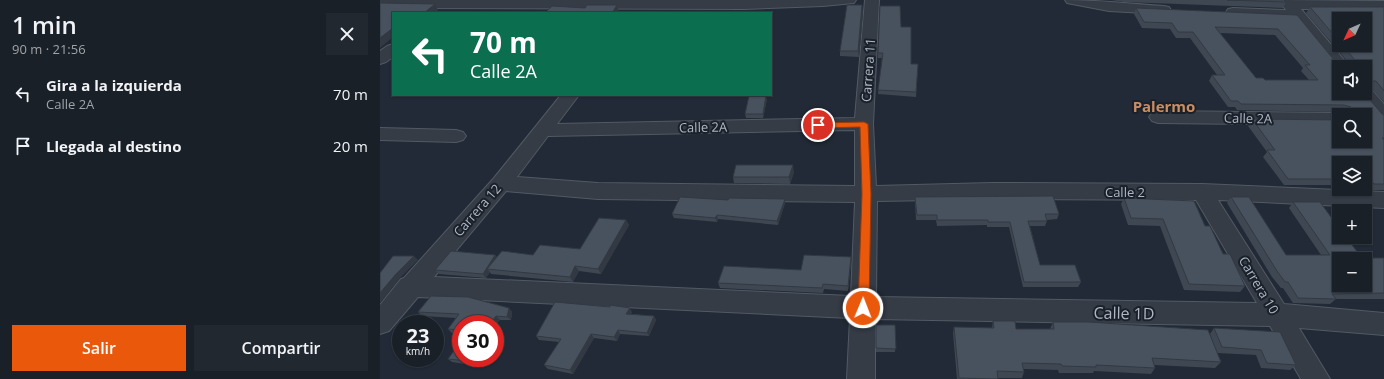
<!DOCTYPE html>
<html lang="es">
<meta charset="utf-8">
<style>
:root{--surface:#192028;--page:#222830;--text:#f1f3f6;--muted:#9fa3a8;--line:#373e45;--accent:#ea580c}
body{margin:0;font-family:"Open Sans",sans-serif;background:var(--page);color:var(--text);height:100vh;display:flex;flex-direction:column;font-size:15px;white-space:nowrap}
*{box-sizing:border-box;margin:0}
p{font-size:13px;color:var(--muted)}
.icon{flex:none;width:22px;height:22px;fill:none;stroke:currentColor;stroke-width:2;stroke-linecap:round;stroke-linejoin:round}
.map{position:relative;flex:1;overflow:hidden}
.panel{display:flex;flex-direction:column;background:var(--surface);width:380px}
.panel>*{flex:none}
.banner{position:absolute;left:12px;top:12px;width:380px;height:84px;border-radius:0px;box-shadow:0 1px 3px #0004,0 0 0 1px var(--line);background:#0b6e4f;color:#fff;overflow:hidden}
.needle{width:26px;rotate:226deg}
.tools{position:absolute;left:952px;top:12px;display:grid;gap:8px}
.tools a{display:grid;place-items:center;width:40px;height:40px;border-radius:0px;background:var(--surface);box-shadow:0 1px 3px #0004,0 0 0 1px var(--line);font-size:20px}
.speed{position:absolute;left:12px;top:315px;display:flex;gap:8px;font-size:20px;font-weight:700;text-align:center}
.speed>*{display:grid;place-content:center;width:52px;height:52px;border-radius:50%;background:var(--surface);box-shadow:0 1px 3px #0004,0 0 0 1px var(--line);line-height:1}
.speed small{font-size:10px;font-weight:400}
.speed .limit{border:6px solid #d22;background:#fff;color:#111}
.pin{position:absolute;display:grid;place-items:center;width:34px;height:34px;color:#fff;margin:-17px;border:2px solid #fff;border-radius:50%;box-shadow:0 1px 4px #0007}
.me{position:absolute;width:44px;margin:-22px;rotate:1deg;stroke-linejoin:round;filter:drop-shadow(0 0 3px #0008)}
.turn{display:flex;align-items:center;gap:14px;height:84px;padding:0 12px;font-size:18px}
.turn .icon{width:52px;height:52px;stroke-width:2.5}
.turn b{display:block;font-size:28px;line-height:34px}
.round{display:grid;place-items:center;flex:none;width:42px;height:42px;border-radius:0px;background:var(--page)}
.headline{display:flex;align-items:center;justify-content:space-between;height:68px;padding:0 12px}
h1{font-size:24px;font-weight:600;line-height:30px}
.primary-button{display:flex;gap:8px;margin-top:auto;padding:8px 12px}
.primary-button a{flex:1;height:46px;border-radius:0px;background:var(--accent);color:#fff;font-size:16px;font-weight:600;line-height:46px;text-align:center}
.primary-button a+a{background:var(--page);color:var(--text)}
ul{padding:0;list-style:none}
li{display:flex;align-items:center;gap:12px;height:52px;padding:0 12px}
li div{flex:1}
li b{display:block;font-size:15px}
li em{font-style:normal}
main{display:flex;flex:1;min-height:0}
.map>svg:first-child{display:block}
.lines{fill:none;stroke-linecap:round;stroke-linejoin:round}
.minor-casing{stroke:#525a64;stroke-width:2}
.minor{fill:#353c46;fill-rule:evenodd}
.wall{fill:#3e4752;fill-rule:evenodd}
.shaded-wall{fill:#323942}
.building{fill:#48525f;stroke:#323942;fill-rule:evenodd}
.route{fill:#ea580c;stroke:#983908}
.labels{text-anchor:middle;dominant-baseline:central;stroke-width:4;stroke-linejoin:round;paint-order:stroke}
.street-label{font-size:13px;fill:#afb7c3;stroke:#1a212b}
.quarter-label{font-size:15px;font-weight:bold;fill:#cb8d62;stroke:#1a212b}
.near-street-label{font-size:16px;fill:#afb7c3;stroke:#1a212b}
</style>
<main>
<section class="panel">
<div class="headline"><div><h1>1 min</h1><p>90 m · 21:56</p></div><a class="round"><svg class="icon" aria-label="close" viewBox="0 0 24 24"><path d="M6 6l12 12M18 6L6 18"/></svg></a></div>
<ul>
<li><svg class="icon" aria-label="left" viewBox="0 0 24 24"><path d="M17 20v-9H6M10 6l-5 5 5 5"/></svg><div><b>Gira a la izquierda</b><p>Calle 2A</p></div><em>70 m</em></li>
<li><svg class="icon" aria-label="arrive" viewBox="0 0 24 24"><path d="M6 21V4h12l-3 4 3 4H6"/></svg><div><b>Llegada al destino</b></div><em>20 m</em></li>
</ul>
<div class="primary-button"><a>Salir</a><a>Compartir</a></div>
</section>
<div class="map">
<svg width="1004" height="379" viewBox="0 0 1004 379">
<rect width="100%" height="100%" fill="#212a36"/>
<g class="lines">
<defs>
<g id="minor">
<path d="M0 0H476L474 3 443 6 364 9 33 8 0 7Z"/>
<path d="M485 0H499L493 124 496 186 612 183 822 184 1004 192V208L838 200 904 304 1004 313V335L919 328 950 379H921L890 326 495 319V379H467L470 318 38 297 9 331 0 334V305L21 279 24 278 114 178 181 95H199L177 124 475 118ZM475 130V186L218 183 137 177 168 136ZM126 191 218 199 475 202 471 296 54 277ZM612 199 816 200 877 303 496 297 497 201Z"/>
<path d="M685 0C718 0 751 4 784 6L789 7 791 10 789 13 784 14 729 11 687 3Z"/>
<path d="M903 0 1004 1V9H921L970 67H959V71H956L914 19 853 16 848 15 846 12 848 9 853 8 906 10 901 3Z"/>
<path d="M13 44V57L6 62 0 64V51L7 46Z"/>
<path d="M985 88 991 89 1004 104V121L998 119 976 93H985Z"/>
<path d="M778 111 959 113 966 115H959V125L778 123 772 121 769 117 772 113Z"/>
<path d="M0 128 76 130 83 132 86 136 83 140 76 142 0 140Z"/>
</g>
</defs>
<use href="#minor" class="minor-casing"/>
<use href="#minor" class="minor"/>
</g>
<g class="wall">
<path d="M731 0H904L906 2 903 8 744 2Z"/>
<path d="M930 7H1004V102L991 88 987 87 959 67 1002 114 1004 115V190H988L985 186V163H959V185H904L883 157 887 152 868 126 872 119 959 141 985 115H962L963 113 959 112 857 110 855 107H848L829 81 832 75H837L810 38H796L790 29 762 28 754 14 756 8 917 15 959 66H962L965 62H968L926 13ZM959 19 985 45H959ZM840 33 895 35 923 68 921 71 929 80H885L876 78Z"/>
<path d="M483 11 479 57 460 56V51Z"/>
<path d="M521 27 531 64H538L536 97 498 94 502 58H498V53Z"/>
<path d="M387 99 383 118H366L365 114Z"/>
<path d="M414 172 410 184 354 183 353 177Z"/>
<path d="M535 197 679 214 677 219 667 220V221L665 226H650L660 265 701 282 698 287H643L629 227H607V225L557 226 556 220H536L535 202Z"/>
<path d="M851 197 906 255H941L909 208 913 202 982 258H1004V299H956L950 304 913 303 903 288H901L892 277 847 203Z"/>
<path d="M744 198 825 226 865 286 860 292 804 290 780 226 748 225 741 204Z"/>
<path d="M405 199V203L398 225 338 219 337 222 294 218 292 214 348 200Z"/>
<path d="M246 220 249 225 221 274 199 271 193 282 111 274 110 272 106 278 59 274 55 270 115 255 117 257 153 255 200 249Z"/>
<path d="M471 257V263L468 291 444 289 443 293 340 288 338 283 421 270Z"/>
<path d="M129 308 132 312 131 320H120L81 324V333H72L68 329 76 318 42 316 38 312Z"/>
<path d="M252 312 251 314 274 316 276 320 269 336 240 334 237 341 214 338 193 374 168 369 164 365 179 342 159 340 156 336Z"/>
<path d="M613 321 636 329H670L673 322 841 362 835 368 774 365 775 368 771 374 714 371 713 373H679L678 370 644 369V372L642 378H618V379H577L573 333 574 327 612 328Z"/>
<rect x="496" y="325" width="19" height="27"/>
<path d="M834 328 916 365 910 370 881 368 876 355 837 353 830 334Z"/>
<path d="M81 358H96L91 365 72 362 68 359Z"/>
</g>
<g class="shaded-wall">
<path d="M55 4 58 10 55 13H44Z"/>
<path d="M237 5 239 12V13H232Z"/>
<path d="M482 5 483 11 479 57 478 51Z"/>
<path d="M13 28V37L0 48V38Z"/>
<path d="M386 95 387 99 383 118V114Z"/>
<path d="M413 165 414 172 410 184 409 177Z"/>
<path d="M405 199V203L398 225 397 221Z"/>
<path d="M337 215 338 219 337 222 335 218Z"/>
<path d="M246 220 249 225 221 274 218 269Z"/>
<path d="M115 255 118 259 107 269 110 272 106 278 103 274Z"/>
<path d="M34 256 38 260 20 278 0 303V293L16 274Z"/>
<path d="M471 257V263L468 291V286Z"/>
<path d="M195 266 199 271 193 282 190 277Z"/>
<path d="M129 308 132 312 131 320 127 317Z"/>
<path d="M250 308 252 312 249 318 246 314Z"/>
<path d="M116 316 120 320 115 326V324H110Z"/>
<path d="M274 316 276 320 269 336 267 333Z"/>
<path d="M238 330 240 334 237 341 234 337Z"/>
<path d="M211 334 214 338 193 374 190 370Z"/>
<path d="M89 358H96L91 365 87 361Z"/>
</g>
<g class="building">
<path d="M847 0H904L906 2Z"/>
<path d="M0 3 55 4 44 13H13V28L0 38Z"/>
<path d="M207 5H237L232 13H165L172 6 205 8Z"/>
<path d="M467 5H482L478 51H460Z"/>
<path d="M500 6H520L521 27H531V64H538L536 92 498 90 503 53H498Z"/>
<path d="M930 7H1004V91L996 81H989L988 85 985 86V67H959V93H984L1002 114 1004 115V138H1002L1004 140V184H994L990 179H985V163H959V179H908L887 150H895L872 119 959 120V141H985V115H964L965 110H972L971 107 964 105 861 104 858 101H851L832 75H845L813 32H798L792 23 764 22 756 8 917 15 959 66H963L965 62H974L975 60 962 45H985V19H959V41ZM835 27 898 29 930 65H925L938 80H885L883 78H876Z"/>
<path d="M386 95 383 114H365L369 96Z"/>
<path d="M356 165H413L409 177H353Z"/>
<path d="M673 196 679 214H665L667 221H648L660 265H695L701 282H644L630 222H608V220H557V215H537L535 197Z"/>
<path d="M300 197 348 200 349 198 405 199 397 221 337 215 335 218 292 214Z"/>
<path d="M851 197H869L906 255H950L913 202H940L959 228V237H966L982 258H1004V293L952 294 956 299 918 298 908 282H905L897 271ZM959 259H985V285H959Z"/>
<path d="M744 198 814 201 825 226H830L843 254H850L865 286 809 284 783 219 751 218Z"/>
<path d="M219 218 246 220 218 269 195 266 190 277 107 269 122 251 153 255 160 245 200 249Z"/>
<path d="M71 251 115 255 103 274 55 270Z"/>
<path d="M424 255 448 256 471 257 468 286 443 284 442 288 338 283 344 266 421 270Z"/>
<path d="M13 256H34L16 274 0 293V273Z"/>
<path d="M51 296 88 297 129 308 127 317 116 316 110 324H81V330L68 329 79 314 38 312Z"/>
<path d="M175 302 230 307V305L250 308 246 314 274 316 267 333 238 330 234 337 211 334 190 370 164 365 181 339 156 336Z"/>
<path d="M613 321H635L636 329H674L673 322H708L828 330 841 362 772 358 775 368 716 365V367L682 366 681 364 642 363 644 372 617 371 618 379 579 378 574 327 614 328Z"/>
<path d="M496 325H515L516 349 496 348Z"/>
<path d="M834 328 900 332 916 365 887 363 881 350 842 347Z"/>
<path d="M81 341V358H89L87 361 68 359Z"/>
</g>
<path class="route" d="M484 122 488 124 491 194 489 308 487 311H479L478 308 482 194 480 127 438 128 434 125 438 123Z"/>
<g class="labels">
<g class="street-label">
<text transform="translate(488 70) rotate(-86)">Carrera 11</text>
<text transform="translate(868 118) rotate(1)">Calle 2A</text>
<text transform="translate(323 127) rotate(-1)">Calle 2A</text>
<text x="745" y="192">Calle 2</text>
<text transform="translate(97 210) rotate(-49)">Carrera 12</text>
<text transform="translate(879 285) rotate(59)">Carrera 10</text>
</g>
<g class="quarter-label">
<text x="784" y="106">Palermo</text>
</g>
<g class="near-street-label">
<text transform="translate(744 313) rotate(1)">Calle 1D</text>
</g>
</g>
</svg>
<div class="tools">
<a><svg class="needle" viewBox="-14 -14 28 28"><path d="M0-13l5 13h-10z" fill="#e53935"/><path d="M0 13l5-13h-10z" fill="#9fa3a8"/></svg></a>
<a><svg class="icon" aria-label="sound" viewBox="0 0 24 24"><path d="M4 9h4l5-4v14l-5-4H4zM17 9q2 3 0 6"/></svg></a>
<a><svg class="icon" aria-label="search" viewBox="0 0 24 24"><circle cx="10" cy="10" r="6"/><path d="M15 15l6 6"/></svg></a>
<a><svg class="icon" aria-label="layers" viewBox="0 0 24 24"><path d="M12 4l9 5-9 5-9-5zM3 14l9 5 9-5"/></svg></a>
<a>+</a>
<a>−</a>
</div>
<div class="speed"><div>23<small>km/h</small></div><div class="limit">30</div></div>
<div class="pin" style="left:438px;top:125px;background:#d93025"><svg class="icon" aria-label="arrive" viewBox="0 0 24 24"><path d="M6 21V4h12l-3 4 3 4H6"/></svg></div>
<svg class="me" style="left:483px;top:308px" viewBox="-20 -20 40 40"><circle r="17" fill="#ea580c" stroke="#fff" stroke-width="3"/><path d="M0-11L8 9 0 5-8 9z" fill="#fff"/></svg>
<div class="banner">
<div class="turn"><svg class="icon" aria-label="left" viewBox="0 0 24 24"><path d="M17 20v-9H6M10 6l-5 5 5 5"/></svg><div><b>70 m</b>Calle 2A</div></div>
</div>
</div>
</main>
